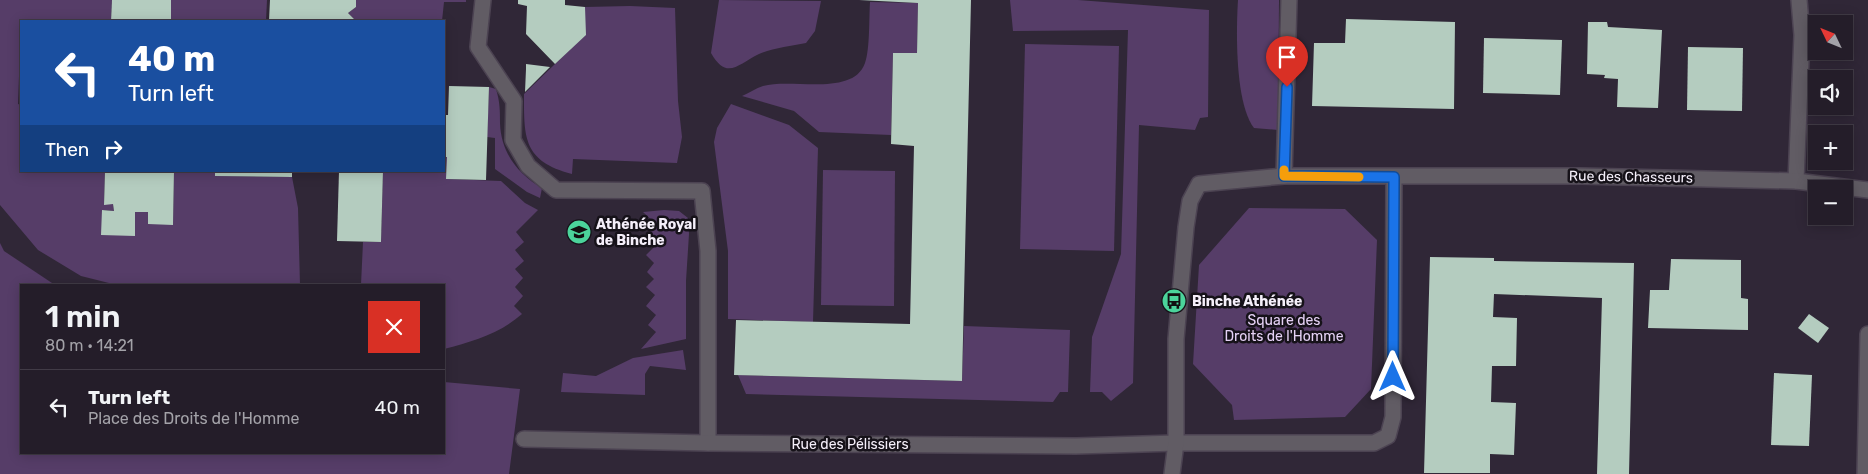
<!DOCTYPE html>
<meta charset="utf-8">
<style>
:root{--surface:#241d29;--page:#302a35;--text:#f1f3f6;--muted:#a3a2a8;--line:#413b46}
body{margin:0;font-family:Rubik,sans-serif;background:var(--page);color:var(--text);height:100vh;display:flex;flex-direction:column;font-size:19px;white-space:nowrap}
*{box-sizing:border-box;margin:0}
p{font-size:16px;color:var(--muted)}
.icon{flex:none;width:28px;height:28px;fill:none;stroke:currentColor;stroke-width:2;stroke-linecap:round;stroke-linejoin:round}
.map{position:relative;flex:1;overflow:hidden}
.sheet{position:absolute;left:20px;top:284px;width:425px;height:170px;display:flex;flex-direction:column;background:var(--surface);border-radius:0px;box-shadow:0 2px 12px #0003,0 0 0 1px var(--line)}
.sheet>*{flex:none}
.guide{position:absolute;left:20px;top:20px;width:425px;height:152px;border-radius:0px;box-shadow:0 2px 12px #0003,0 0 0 1px var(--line);background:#1a4fa0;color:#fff;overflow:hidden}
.needle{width:32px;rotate:313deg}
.controls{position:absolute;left:1808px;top:15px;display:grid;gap:10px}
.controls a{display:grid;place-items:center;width:45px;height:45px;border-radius:0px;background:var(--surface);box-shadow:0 2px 12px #0003,0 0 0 1px var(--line);font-size:25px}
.pin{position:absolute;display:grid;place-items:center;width:42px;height:42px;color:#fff;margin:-51px -21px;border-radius:50% 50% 50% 0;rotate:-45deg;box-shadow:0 0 5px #0007}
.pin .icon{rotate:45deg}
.me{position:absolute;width:55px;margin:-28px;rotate:0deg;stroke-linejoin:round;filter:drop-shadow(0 0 4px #0008)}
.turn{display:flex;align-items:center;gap:18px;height:105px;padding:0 25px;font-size:22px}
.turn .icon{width:65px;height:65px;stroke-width:2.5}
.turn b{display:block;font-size:35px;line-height:42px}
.then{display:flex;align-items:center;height:48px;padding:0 25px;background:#0003;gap:10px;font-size:19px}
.round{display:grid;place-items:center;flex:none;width:52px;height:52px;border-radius:0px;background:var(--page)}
.summary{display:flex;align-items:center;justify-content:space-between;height:85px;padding:0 25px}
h1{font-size:30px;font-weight:600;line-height:38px}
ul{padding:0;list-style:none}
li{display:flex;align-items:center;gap:15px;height:75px;padding:0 25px;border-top:1px solid var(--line)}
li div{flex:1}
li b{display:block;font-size:19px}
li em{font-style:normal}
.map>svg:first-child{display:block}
.green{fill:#563d68}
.building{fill:#b4ccbf}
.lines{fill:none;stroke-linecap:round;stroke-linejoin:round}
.minor-casing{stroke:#4c4352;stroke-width:18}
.minor{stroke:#615c64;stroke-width:15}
.route-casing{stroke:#114b97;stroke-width:12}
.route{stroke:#1a73e8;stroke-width:9}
.slow{stroke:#f59e0b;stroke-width:9}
.labels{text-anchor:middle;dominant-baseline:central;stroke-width:5;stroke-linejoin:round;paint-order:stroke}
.street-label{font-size:14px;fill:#f5effa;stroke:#161219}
.poi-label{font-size:14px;font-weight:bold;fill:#f5effa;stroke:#161219;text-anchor:start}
.park-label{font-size:14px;fill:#e6d2f6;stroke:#161219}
</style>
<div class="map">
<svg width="1868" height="474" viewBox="0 0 1868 474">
<rect width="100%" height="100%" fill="#302737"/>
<g class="green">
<path d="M0 0H112L111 21H21L18 104 21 105V171H105L104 204H113L114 211 102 210 135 235V212H148L173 224 174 171H215V176L292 177 298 208 300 285H117L81 276 38 250 0 205Z"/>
<path d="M171 0H267L266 21H171Z"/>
<path d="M356 0H466V2H444L442 21H356L348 13 356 7Z"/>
<path d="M719 0 821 1 815 31 806 43C791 46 773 48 759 54 738 64 727 81 711 53Z"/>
<path d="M1010 0H1078L1209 10 1208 117 1200 118 1195 130 1139 125 1133 383 1111 401 1102 392H1090L1092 337 1121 254 1128 30 1013 31Z"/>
<path d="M1238 0H1279L1278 130 1254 128C1235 103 1236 32 1238 0Z"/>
<path d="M870 2 918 3 917 53H893L891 135 819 132 794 111 742 96C749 93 756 88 763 86 792 78 853 97 865 63 870 50 869 17 870 2Z"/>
<path d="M630 6 675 8 678 101 682 137 677 163 573 159 572 174C523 161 524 138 524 94L585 35V7Z"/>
<path d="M1025 44 1119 46 1114 251 1020 249Z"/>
<path d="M489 87 496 89C500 102 500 111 500 123 501 153 518 174 542 188L540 198 527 192 495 169V138L487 137Z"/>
<path d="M731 104 789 125 818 148 813 322 728 319V251L714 142 717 128Z"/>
<path d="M444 157H447V179L501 181 525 203 538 210 516 232 524 242 515 250 524 261 515 269 523 278 515 287 523 296 514 306 522 314C499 334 473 341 444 349V285H361L363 242H381L383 171H444Z"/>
<path d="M823 170 895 171 894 306 821 305Z"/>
<path d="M1249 208 1345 209 1377 240 1371 389 1345 417 1234 420 1232 405 1193 364 1199 265Z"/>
<path d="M664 210 679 211 688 218 689 234 686 281V339L641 349 656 332 648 325 656 315 646 306 655 295 646 287 654 279 647 272 654 263 646 255 655 246 646 237 656 224 643 212Z"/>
<path d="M0 243 4 251 55 285H21V452H444V382L520 389 509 474H0Z"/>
<path d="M964 326 1070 330 1068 392H1060L1053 402 746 394 738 375 962 381Z"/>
<path d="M683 350 686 370 650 366 645 374V395L561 392 563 373 596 376 633 358Z"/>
</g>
<g class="building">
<path d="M112 0H171V21H111Z"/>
<path d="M270 0H356V7L348 13 356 21H269Z"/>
<path d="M518 0H565V5L585 7 586 35 555 64 526 34 527 6 518 4Z"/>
<path d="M859 0H971L962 381 734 375 736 320 910 324 914 146 891 144 893 53H917L918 3Z"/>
<path d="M1346 19 1455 22 1454 109 1312 106 1314 43H1345Z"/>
<path d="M1588 22H1607L1608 27 1662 30 1658 108 1617 107 1618 79 1604 78 1605 75 1587 74Z"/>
<path d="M1484 38 1562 40 1560 95 1483 93Z"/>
<path d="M1688 47 1743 48 1742 111 1687 110Z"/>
<path d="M526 64 550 67 525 92 526 69Z"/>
<path d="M449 86 489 87 486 180 446 179 447 157H444V115H448Z"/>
<path d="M105 171H174L173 225 148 224V212H135V236L101 235 102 210 114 211 113 204 104 205Z"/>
<path d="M215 171H292V177L215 176Z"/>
<path d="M339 171H383L381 242 337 241Z"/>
<path d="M1430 257 1494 258V261L1634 263 1629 474H1597L1602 298 1494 294 1493 317 1517 318 1516 366H1492L1491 402 1516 403 1514 455 1490 454V473H1424Z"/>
<path d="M1671 259 1741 260V298L1748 299V330L1648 328 1650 290H1669Z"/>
<path d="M1809 314 1829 328 1818 343 1798 328Z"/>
<path d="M1774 373 1812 375 1809 446 1771 445Z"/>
</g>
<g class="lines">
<defs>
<g id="minor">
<path d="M483 0 478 47 514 101 513 140 528 166 556 190 702 191 708 251V443"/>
<path d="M1284 176 1289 0"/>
<path d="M1796 181 1802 35 1799 0"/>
<path d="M524 439 708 443 1076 446 1176 443H1374L1388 436 1393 417 1394 177"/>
<path d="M1172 474 1176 443V339L1186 227 1190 201 1199 184 1284 176H1581L1796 181 1868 190"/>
<path d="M1865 474 1868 334"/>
</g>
</defs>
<use href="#minor" class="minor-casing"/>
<use href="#minor" class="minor"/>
</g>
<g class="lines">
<defs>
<path id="route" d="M1287 87 1284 176 1394 177 1393 377"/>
</defs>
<use href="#route" class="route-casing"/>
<use href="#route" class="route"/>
<path class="slow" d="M1284 170V176L1359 177"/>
</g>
<defs>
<symbol id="school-disc" viewBox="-11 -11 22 22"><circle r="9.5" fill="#4bd49b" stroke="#161219"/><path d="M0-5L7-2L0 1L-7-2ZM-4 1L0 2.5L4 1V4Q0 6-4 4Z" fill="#111"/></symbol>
<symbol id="bus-disc" viewBox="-11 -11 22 22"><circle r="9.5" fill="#4bd49b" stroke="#161219"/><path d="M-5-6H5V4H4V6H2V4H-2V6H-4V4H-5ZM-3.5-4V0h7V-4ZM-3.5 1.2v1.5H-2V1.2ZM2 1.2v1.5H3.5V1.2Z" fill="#111"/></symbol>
</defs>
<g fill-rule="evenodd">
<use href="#school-disc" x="565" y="218" width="28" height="28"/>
<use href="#bus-disc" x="1160" y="287" width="28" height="28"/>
</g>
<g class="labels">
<g class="street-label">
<text transform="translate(1631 177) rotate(1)">Rue des Chasseurs</text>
<text x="850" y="444">Rue des Pélissiers</text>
</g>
<g class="poi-label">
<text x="596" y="224">Athénée Royal<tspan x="596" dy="16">de Binche</tspan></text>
<text x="1192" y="301">Binche Athénée</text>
</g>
<g class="park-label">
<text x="1284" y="320">Square des<tspan x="1284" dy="16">Droits de l'Homme</tspan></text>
</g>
</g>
</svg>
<div class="controls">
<a><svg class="needle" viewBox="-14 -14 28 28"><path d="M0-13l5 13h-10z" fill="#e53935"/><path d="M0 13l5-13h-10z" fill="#a3a2a8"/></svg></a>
<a><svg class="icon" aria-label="sound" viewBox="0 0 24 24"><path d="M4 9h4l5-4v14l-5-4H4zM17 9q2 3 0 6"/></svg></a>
<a>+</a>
<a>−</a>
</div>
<div class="pin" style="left:1287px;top:87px;background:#d93025"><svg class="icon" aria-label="arrive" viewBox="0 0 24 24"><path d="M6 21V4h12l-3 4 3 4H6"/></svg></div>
<svg class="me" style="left:1393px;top:377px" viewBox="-20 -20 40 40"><path d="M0-17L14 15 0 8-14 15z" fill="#1a73e8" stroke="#fff" stroke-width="4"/></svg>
<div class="guide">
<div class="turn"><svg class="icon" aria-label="left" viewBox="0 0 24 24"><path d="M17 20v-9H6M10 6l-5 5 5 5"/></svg><div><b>40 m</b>Turn left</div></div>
<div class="then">Then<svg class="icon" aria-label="right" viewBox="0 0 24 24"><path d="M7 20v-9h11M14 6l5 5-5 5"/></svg></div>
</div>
<section class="sheet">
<div class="summary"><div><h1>1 min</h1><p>80 m · 14:21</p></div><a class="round" style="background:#d93025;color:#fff"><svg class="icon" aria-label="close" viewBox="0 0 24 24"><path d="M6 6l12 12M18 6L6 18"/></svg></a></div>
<ul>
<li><svg class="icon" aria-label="left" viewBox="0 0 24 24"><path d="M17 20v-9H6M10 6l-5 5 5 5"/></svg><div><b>Turn left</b><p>Place des Droits de l'Homme</p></div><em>40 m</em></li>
</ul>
</section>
</div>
